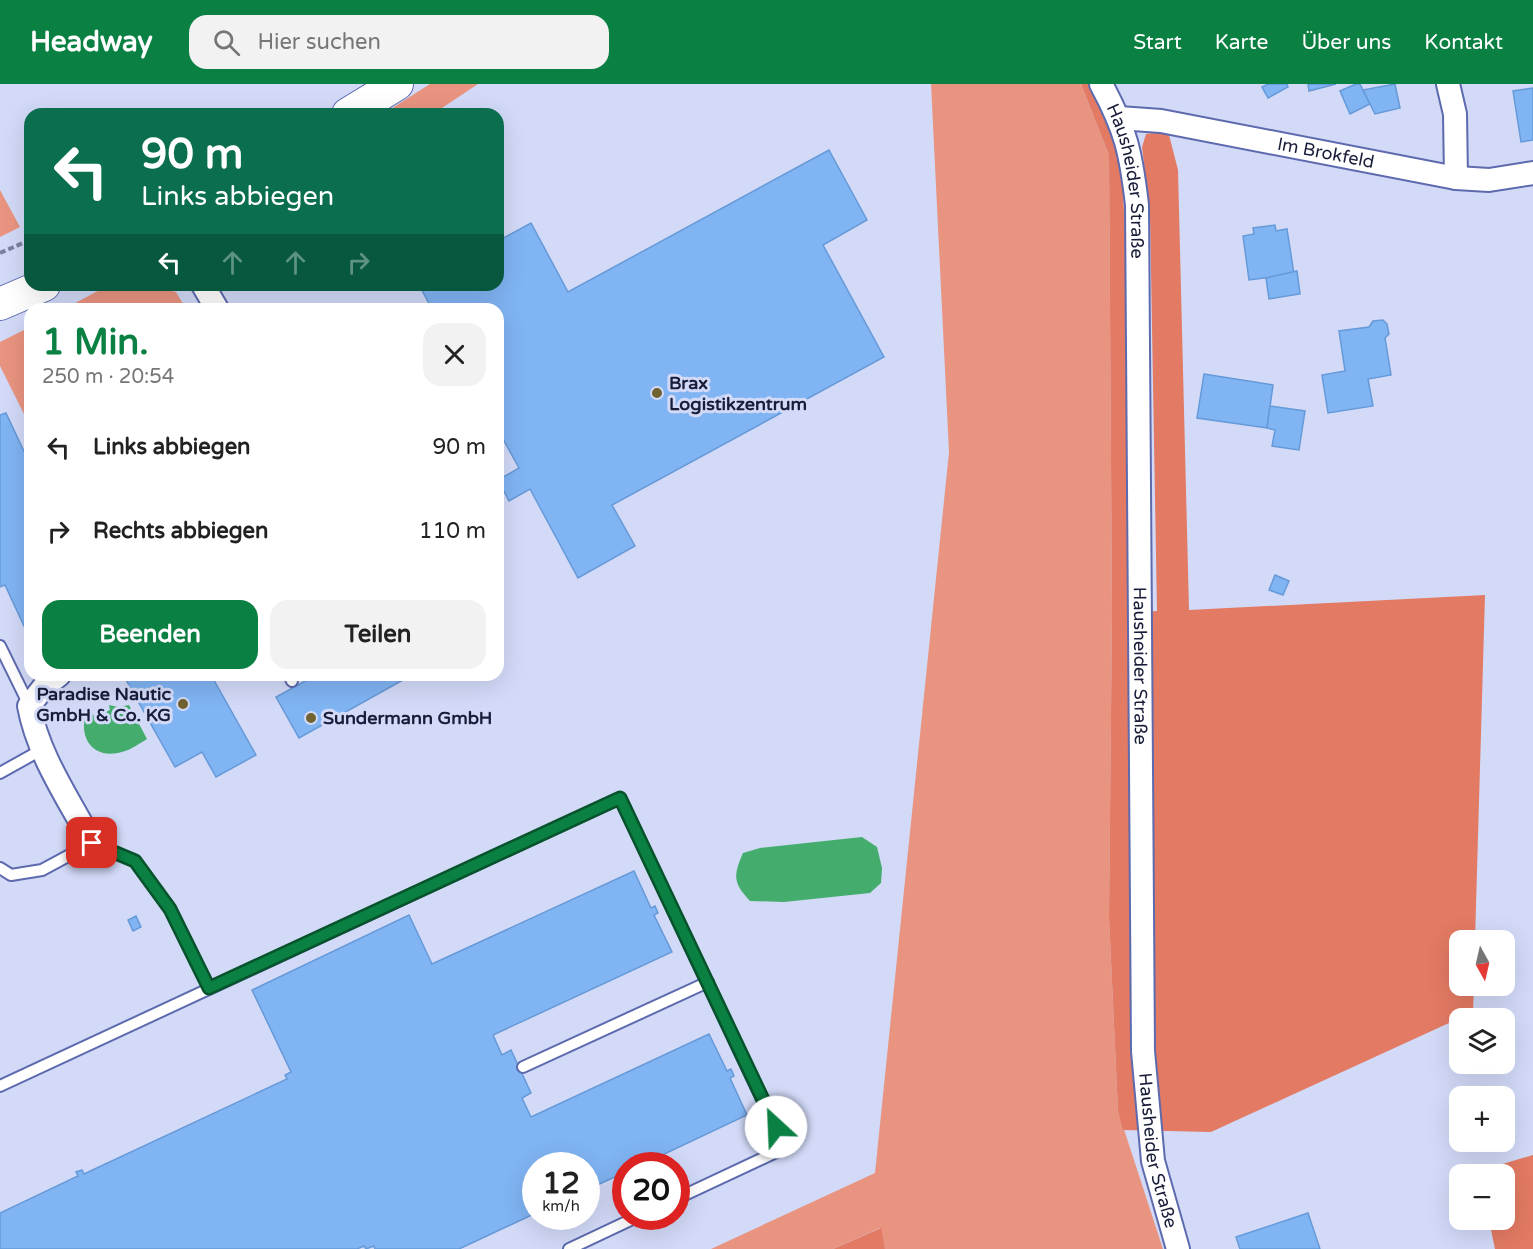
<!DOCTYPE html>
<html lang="de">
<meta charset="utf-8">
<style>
:root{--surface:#fff;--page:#f2f2f2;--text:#222;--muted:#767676;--accent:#0b8043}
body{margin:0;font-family:"Varela Round",sans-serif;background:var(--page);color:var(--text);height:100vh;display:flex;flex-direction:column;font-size:22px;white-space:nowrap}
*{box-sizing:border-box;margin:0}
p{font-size:20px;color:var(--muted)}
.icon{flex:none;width:33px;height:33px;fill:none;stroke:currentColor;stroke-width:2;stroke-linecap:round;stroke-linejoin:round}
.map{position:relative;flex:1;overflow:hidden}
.panel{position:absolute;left:24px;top:219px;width:480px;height:378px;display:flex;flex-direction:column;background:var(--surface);border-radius:18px;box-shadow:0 6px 24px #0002}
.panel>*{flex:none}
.guide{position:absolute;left:24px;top:24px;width:480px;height:183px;border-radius:18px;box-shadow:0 6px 24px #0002;background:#0b6e4f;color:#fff;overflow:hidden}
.needle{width:39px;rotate:172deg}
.fabs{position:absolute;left:1449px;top:846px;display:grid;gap:12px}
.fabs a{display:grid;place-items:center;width:66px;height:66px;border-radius:12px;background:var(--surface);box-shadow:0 6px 24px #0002;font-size:30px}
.speed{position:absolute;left:522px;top:1068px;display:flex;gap:12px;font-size:30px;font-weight:700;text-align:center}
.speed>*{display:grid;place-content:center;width:78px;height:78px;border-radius:50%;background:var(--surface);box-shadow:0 6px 24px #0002;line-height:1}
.speed small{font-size:15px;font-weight:400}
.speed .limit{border:9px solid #d22;background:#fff;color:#111}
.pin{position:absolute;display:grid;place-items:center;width:51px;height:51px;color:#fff;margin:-26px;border-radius:12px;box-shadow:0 3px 9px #0006}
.me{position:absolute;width:66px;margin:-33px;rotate:335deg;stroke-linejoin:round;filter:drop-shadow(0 0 4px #0008)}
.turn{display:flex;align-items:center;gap:21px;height:126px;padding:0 18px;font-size:27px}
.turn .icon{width:78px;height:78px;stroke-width:2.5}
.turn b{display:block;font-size:42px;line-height:51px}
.lanes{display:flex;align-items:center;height:57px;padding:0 18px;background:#0003;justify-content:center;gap:30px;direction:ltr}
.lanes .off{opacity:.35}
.round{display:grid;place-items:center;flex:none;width:63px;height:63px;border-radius:18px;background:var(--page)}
.headline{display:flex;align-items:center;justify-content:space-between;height:102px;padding:0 18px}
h1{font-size:36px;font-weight:800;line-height:45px;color:var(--accent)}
.button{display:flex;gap:12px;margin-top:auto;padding:12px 18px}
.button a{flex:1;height:69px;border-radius:18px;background:var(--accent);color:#fff;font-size:24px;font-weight:800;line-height:69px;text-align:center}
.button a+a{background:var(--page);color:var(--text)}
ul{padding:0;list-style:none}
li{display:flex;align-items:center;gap:18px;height:84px;padding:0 18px}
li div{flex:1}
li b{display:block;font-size:22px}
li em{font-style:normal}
header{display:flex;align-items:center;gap:36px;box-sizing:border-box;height:84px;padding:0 30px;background:var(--accent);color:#fff}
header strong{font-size:28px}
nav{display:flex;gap:33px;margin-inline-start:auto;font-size:21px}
.search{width:420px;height:54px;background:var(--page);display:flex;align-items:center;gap:15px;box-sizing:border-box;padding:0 21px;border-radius:18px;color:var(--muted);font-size:22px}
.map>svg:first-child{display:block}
.green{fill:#e99480}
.forest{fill:#e37a63}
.water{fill:#44ad6d}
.building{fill:#80b4f3;stroke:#6699d7;stroke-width:1.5}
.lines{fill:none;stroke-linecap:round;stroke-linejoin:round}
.service-casing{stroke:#5d6aae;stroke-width:14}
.minor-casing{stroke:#5d6aae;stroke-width:26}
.secondary-casing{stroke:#5d6aae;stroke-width:34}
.path{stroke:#7b819e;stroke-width:4;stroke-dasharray:6 3;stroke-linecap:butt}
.service{stroke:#fff;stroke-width:10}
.minor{stroke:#fff;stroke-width:22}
.secondary{stroke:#fff;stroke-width:32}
.route-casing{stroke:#07532c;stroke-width:15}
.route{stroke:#0b8043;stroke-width:10}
.poi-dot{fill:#716330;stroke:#d2daf8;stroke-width:2}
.labels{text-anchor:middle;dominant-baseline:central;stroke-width:6;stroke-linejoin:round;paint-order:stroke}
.street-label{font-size:18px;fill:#181d39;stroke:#d2daf8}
.poi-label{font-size:18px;font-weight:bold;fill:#181d39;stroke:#d2daf8;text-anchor:start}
</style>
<header>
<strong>Headway</strong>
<div class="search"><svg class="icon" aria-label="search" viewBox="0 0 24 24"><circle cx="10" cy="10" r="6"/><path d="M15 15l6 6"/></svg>Hier suchen</div>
<nav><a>Start</a><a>Karte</a><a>Über uns</a><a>Kontakt</a></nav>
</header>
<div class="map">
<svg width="1533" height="1165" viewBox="0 0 1533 1165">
<rect width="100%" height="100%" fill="#d2daf8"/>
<g class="green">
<path d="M430 0H478L433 30H383Z"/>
<path d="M931 0H1081L1109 71 1112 530 1109 833 1118 1027 1163 1165H885L880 1144 833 1165H711L875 1089 949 368Z"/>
<path d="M0 106 20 143 0 153Z"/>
<path d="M109 201H148L176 208 186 225H64Z"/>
<path d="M30 243V342L0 282V258Z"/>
</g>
<g class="forest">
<path d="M1081 0H1090L1121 67 1126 168 1132 529 1157 527 1150 130 1142 63 1146 50 1168 47 1178 86 1189 526 1485 511 1475 856H1460V902H1474L1473 928 1211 1048 1123 1046 1118 1027 1109 833 1112 530 1109 71Z"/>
<path d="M1533 1071V1165H1495L1489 1136H1504V1090H1480L1479 1087Z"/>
<path d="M881 1144 885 1165H833Z"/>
</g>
<g class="water">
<path d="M109 621 118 623 129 621 147 655C140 659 131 666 122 668 94 676 78 655 86 629L91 627 94 632 110 626Z"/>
<path d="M862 753 877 763 882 784 881 799 870 809 784 818 750 817C733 799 733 792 743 769L760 764Z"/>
</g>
<g class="building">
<path d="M1268 0H1287L1288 3 1268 14 1262 3Z"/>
<path d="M1308 0H1336L1309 7Z"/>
<path d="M1356 0H1360L1370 20 1350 30 1340 7Z"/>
<path d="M1395 0 1400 24 1375 30 1363 6Z"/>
<path d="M1533 4V56L1521 58 1513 7Z"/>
<path d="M829 66 867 136 823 161 884 273 612 421 635 462 578 494 530 405 509 417 498 396 519 384 498 346V225H432L419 201H498V157L531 139 568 208Z"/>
<path d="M1275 141 1276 147 1287 145 1294 190 1249 196 1243 152 1254 150 1253 144Z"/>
<path d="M1297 187 1300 210 1269 215 1266 194Z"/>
<path d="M1383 236 1387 240 1389 250 1385 254 1391 291 1368 295 1373 322 1328 329 1322 291 1345 287 1339 247 1369 243 1373 237Z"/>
<path d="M1204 290 1273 301 1267 344 1197 334Z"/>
<path d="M1270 322 1305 327 1299 366 1272 362 1275 346 1267 344Z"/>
<path d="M6 329 30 380V540L24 542 5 501 0 503V331Z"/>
<path d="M1275 491 1289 497 1283 511 1269 506Z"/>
<path d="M131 591H211L256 671 216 693 202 668 175 683 125 594Z"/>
<path d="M316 591H412L299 654 276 613Z"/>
<path d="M634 787 651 824 655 822 658 829 654 831 672 868 493 951 502 971 511 966 531 1009 522 1014 531 1033 709 950 727 987 731 985 734 992 730 994 747 1031 639 1082H626V1088L586 1106V1082H536V1129L459 1165H375L374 1162 366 1165 364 1162 357 1165H0V1129L78 1092 76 1088 82 1086 84 1090 287 995 285 991 291 988 252 906 409 831 432 880Z"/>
<path d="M136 832 141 843 133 847 128 836Z"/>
<path d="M1308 1129 1320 1165H1240L1236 1153Z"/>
</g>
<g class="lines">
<defs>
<g id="service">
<path d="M0 562 29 621"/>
<path d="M289 591 292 597"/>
<path d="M0 689 41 666"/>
<path d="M0 784 11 791 42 786 92 759 135 777 170 825 209 904"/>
<path d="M523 983 708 898"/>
<path d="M0 1002 620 714 785 1064 676 1115"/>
<path d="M569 1165 639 1132"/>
</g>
<g id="minor">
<path id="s1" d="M1101 0C1126 46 1131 69 1137 121L1143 967 1153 1077 1178 1165"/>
<path d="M1448 0 1455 30 1456 94"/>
<path id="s2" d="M1119 34 1161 37 1456 94 1489 96 1533 89"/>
<path d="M203 201 217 225"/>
<path d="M59 591 43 604 29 622C38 671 68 714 92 759"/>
</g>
<g id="secondary">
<path d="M348 30 397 0"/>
<path d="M0 220 44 201"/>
</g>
</defs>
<use href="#service" class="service-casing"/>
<use href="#minor" class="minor-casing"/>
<use href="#secondary" class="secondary-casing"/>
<path class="path" d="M0 169 30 156"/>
<use href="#service" class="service"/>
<use href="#minor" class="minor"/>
<use href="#secondary" class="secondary"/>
</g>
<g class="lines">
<defs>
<path id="route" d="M92 759 135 777 170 825 209 904 620 714 776 1043"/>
</defs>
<use href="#route" class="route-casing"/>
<use href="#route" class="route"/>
</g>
<g class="poi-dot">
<circle cx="657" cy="309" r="6"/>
<circle cx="183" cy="620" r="6"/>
<circle cx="311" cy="634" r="6"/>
</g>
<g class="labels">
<g class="street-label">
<text stroke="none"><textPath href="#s2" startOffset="210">Im Brokfeld</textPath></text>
<text stroke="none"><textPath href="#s1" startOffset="102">Hausheider Straße</textPath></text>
<text stroke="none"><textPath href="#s1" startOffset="588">Hausheider Straße</textPath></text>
<text stroke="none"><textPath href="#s1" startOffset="1074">Hausheider Straße</textPath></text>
</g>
<g class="poi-label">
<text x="669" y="299">Brax<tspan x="669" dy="21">Logistikzentrum</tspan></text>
<text x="171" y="610" text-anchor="end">Paradise Nautic<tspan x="171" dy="21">GmbH &amp; Co. KG</tspan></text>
<text x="323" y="634">Sundermann GmbH</text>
</g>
</g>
</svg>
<div class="fabs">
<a><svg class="needle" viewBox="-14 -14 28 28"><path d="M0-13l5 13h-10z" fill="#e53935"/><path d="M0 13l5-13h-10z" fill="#767676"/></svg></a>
<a><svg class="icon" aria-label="layers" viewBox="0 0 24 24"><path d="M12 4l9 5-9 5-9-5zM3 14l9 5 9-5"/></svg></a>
<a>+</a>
<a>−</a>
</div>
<div class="speed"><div>12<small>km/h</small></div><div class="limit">20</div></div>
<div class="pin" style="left:92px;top:759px;background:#d93025"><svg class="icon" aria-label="arrive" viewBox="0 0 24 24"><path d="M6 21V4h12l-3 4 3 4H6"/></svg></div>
<svg class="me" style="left:776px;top:1043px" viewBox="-20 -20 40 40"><circle r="19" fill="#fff"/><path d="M0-13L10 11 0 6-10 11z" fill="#0b8043"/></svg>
<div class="guide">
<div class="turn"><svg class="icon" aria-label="left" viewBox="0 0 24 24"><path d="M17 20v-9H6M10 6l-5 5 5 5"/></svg><div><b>90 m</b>Links abbiegen</div></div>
<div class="lanes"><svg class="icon" aria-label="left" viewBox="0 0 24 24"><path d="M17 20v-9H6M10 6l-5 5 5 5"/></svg><svg class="icon off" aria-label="ahead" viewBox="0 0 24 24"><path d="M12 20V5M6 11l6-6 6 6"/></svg><svg class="icon off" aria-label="ahead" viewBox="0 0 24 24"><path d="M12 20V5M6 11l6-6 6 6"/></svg><svg class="icon off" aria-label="right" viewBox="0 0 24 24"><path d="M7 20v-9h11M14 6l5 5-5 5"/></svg></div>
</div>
<section class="panel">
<div class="headline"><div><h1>1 Min.</h1><p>250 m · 20:54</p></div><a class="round"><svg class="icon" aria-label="close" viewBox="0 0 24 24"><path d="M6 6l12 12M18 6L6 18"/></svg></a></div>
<ul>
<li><svg class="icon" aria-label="left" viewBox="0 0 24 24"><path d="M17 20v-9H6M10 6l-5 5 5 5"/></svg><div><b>Links abbiegen</b></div><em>90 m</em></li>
<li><svg class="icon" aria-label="right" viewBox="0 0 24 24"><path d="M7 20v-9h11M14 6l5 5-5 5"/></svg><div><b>Rechts abbiegen</b></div><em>110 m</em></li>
</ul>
<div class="button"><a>Beenden</a><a>Teilen</a></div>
</section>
</div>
